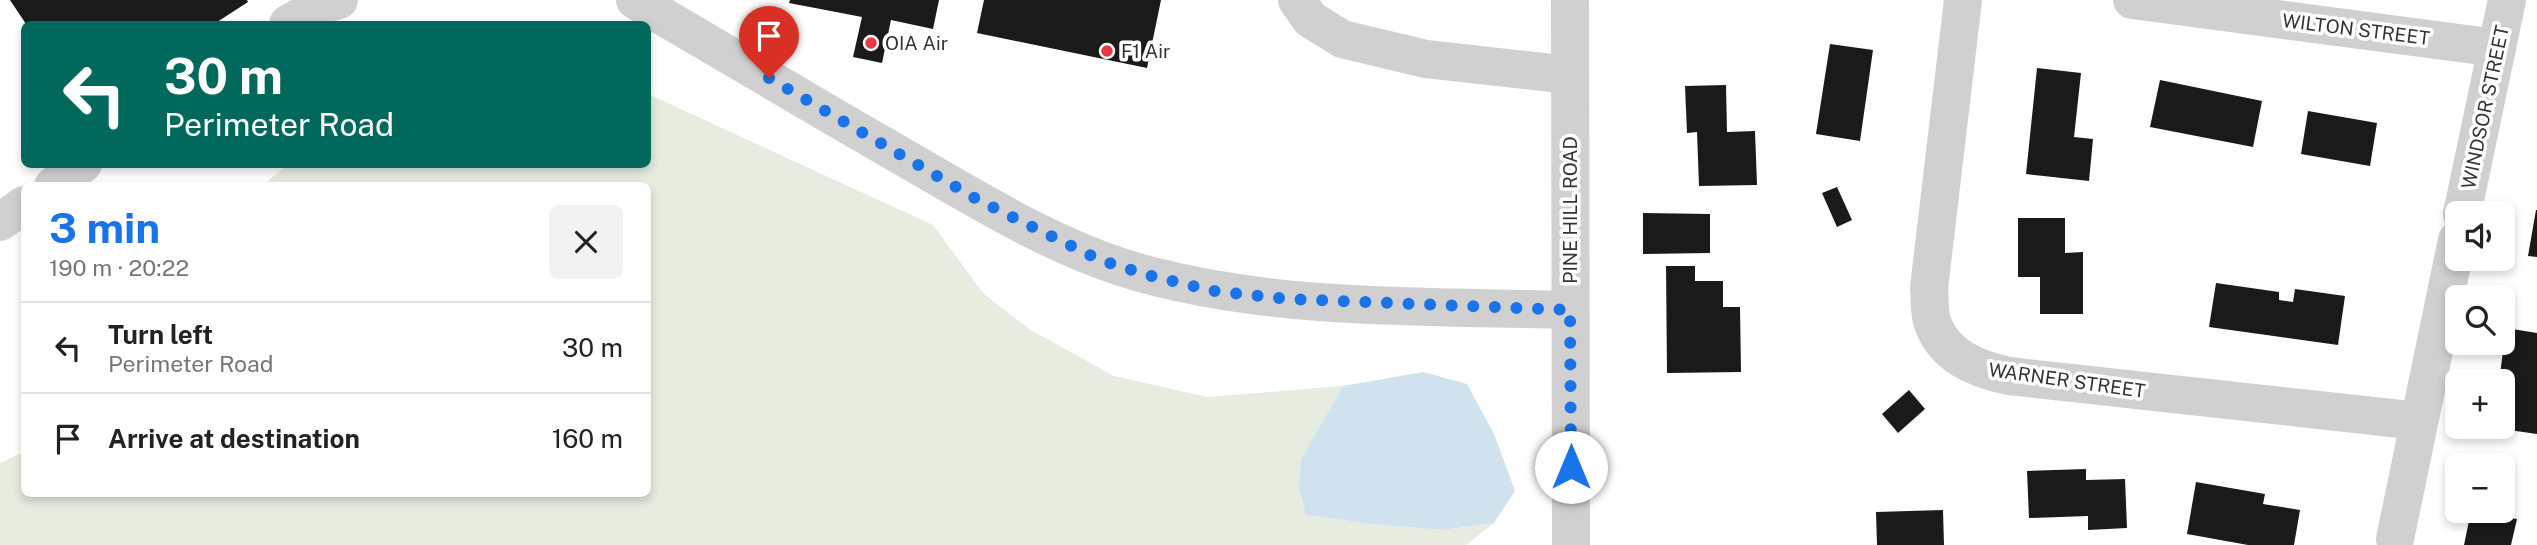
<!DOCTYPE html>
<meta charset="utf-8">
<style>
:root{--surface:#fff;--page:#f2f2f2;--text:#222;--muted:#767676;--line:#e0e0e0;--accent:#1a73e8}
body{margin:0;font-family:"Public Sans",sans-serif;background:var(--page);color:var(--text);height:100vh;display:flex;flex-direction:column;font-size:26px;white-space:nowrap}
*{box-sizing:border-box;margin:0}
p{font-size:23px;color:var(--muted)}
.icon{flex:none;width:38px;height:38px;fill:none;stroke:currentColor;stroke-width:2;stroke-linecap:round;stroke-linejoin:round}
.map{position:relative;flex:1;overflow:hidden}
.panel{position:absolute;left:21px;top:182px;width:630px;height:315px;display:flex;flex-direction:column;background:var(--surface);border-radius:10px;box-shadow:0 4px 10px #0003}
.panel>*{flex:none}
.guide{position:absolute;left:21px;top:21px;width:630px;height:147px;border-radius:10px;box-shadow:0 4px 10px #0003;background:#00695c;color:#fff;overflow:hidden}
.fabs{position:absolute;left:2445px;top:201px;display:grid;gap:14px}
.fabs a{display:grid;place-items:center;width:70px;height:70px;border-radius:10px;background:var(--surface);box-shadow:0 4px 10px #0003;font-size:35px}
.pin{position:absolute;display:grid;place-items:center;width:60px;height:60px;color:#fff;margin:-72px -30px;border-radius:50% 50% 50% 0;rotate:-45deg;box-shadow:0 0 7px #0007}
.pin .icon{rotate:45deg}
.me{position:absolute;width:77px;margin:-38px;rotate:0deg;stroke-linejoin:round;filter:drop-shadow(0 0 5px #0008)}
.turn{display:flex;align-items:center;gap:24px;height:147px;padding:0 28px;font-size:32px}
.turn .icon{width:91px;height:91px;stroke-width:2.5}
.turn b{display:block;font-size:49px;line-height:60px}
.round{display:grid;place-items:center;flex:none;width:74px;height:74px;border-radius:10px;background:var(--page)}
.headline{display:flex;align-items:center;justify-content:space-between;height:119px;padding:0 28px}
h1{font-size:42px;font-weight:700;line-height:52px;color:var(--accent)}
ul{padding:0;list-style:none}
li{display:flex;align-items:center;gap:21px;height:91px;padding:0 28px;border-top:2px solid var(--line)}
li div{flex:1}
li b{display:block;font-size:26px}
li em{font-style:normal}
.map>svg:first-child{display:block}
.green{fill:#e6ecdf}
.water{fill:#cfe2ee}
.building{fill:#1a1a1a}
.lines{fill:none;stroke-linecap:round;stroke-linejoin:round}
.minor{stroke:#d0d0d0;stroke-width:38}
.route{stroke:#1a73e8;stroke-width:12;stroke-dasharray:0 21.6}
.poi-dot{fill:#e63946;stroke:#fff;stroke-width:2.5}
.labels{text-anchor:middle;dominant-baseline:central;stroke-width:7;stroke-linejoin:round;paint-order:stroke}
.street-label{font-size:19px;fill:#333;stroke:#fff}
.poi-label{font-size:19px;fill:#333;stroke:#fff;text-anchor:start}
</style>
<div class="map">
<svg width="2537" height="545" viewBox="0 0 2537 545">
<rect width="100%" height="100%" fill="#fff"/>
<path class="green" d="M648 94 933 225 983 293 1029 329 1114 376 1207 397 1343 386 1301 459 1307 515 1380 525 1443 530 1494 523 1466 545H0V463L24 452V494H648V186L263 185 287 165 648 164Z"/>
<path class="water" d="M1423 372 1467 384 1494 434 1515 491 1494 523 1443 530 1380 525 1306 515 1299 487 1301 459 1343 386Z"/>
<g class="building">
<path d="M10 0H247L248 2 214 24H26Z"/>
<path d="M790 0H939L933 29 891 20 882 63 853 57 862 17 789 3Z"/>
<path d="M984 0H1161L1147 68 977 33Z"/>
<path d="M1830 44 1873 50 1860 141 1816 134Z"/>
<path d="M2037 68 2081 73 2074 137 2093 139 2089 181 2026 174Z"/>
<path d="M2160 80 2262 101 2253 147 2150 127Z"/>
<path d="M1726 85 1727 132 1755 131 1757 185 1699 186 1697 132 1687 133 1685 86Z"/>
<path d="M2308 111 2377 123 2370 166 2301 154Z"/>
<path d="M1837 187 1852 220 1837 227 1822 193Z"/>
<path d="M2536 210H2537V257L2528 256Z"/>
<path d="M1643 213 1710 214V253L1643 254Z"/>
<path d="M2018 218H2065V253L2083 252V314H2040V277H2018Z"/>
<path d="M1666 266H1695V281H1723V307H1740L1741 372 1667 373Z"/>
<path d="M2216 283 2279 292V300L2293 302 2295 289 2345 296 2338 345 2209 327Z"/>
<path d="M2506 328 2537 333V434L2502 429V382H2499Z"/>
<path d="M1909 390 1925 409 1898 433 1882 414Z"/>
<path d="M2086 469V480L2125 479 2127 528 2088 530V516L2029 518 2027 471Z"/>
<path d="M2196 482 2265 494 2263 504 2300 510 2294 545H2248L2187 534Z"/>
<path d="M1943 510 1944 545H1877L1876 512Z"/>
<path d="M2471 511 2517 519 2511 545H2464Z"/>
</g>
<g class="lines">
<g class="minor">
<path d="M635 0C727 54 818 108 910 161 985 204 1063 253 1148 275 1285 311 1430 306 1570 310"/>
<path d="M1297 0 1310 19 1342 39 1426 59 1570 75"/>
<path d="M1570 0 1571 545"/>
<path d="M1963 0 1929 288C1930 298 1929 311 1932 321 1943 356 1976 369 2009 376L2419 421"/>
<path d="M2132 0 2497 48"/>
<path d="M288 24 317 7 339 0"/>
<path d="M53 186 83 164"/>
<path d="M2462 214 2507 0"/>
<path d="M0 222 24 205"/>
<path d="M2395 539 2457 240"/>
</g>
</g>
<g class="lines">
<path class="route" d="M769 78 980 201 1100 260 1147 275 1214 291 1288 299 1570 310 1571 467"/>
</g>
<g class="poi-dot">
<circle cx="871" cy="43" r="7"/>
<circle cx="1107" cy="51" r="7"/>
</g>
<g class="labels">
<g class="street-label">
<text transform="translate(2356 29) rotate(7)">WILTON STREET</text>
<text transform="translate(2485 107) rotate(-78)">WINDSOR STREET</text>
<text transform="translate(1570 210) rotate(-90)">PINE HILL ROAD</text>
<text transform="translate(2067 380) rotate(8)">WARNER STREET</text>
</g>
<g class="poi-label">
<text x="885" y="43">OIA Air</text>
<text x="1121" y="51">F1 Air</text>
</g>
</g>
</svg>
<div class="fabs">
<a><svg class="icon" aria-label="sound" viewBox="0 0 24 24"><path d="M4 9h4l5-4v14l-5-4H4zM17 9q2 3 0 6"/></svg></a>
<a><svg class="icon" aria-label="search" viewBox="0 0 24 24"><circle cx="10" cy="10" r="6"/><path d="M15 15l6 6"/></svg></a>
<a>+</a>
<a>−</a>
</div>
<div class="pin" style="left:769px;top:78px;background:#d93025"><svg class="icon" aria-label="arrive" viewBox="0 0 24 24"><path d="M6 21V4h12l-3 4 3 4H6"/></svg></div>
<svg class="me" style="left:1571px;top:467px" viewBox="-20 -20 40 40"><circle r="19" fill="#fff"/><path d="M0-13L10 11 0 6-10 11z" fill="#1a73e8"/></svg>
<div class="guide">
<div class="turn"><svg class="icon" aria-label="left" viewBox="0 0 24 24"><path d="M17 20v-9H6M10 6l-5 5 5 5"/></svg><div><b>30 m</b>Perimeter Road</div></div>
</div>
<section class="panel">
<div class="headline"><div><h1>3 min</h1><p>190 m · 20:22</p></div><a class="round"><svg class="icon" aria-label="close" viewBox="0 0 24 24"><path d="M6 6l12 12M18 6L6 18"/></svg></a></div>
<ul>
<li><svg class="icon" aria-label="left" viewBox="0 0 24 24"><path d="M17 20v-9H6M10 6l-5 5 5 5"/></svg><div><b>Turn left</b><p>Perimeter Road</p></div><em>30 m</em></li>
<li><svg class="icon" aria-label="arrive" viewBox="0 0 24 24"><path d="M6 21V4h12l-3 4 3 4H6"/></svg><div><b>Arrive at destination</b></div><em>160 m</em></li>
</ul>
</section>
</div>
